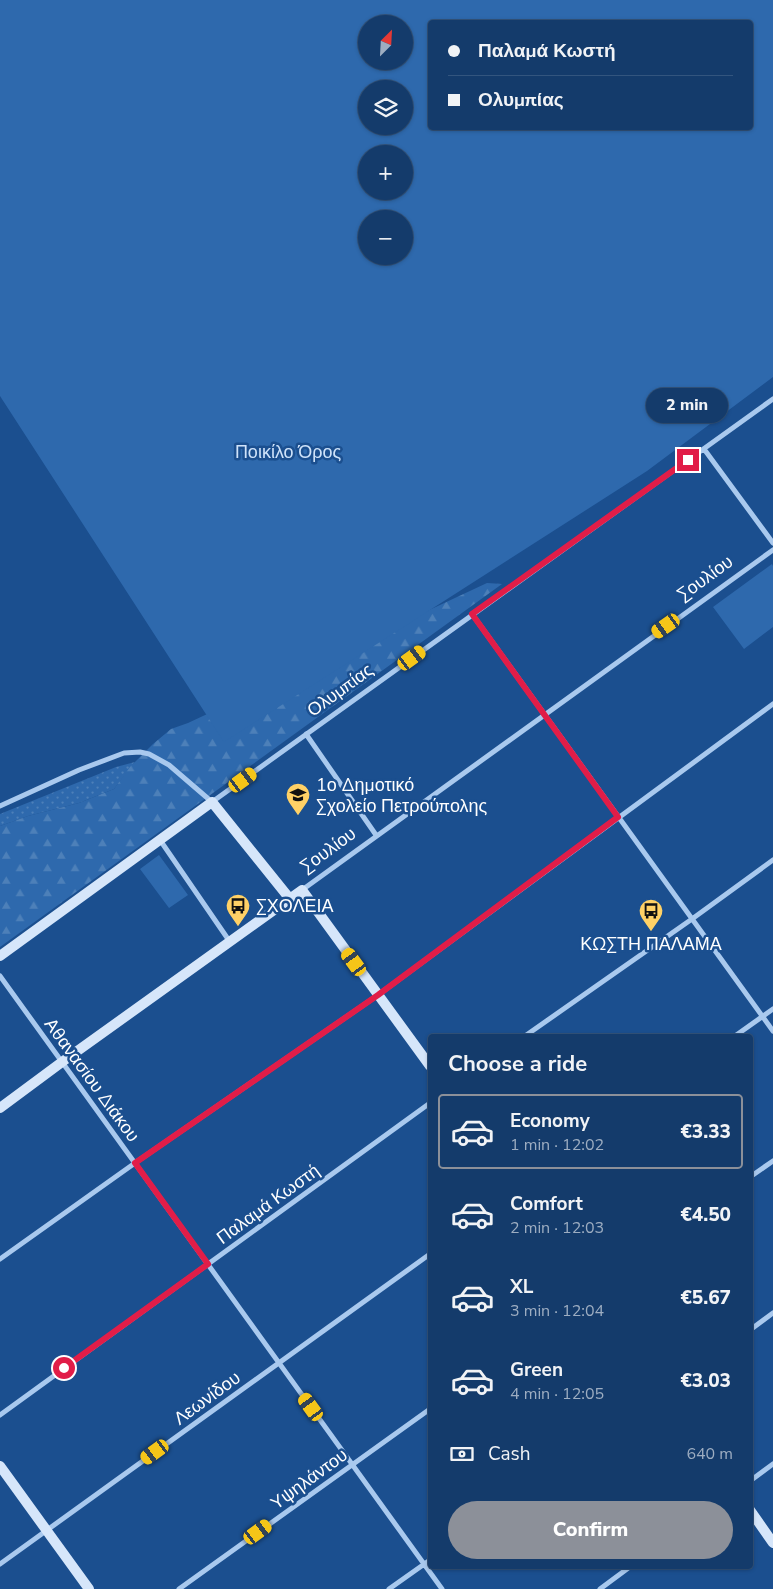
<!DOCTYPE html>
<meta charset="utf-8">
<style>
:root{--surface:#143b6b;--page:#214673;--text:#f1f3f6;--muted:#9dadc1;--line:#33557e;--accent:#8c9099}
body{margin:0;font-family:"Nunito Sans",sans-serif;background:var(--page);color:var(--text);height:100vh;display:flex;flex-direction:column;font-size:19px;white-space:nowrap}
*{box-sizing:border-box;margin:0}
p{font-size:16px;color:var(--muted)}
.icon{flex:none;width:28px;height:28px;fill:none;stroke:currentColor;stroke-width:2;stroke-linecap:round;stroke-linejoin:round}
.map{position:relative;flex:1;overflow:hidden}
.panel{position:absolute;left:428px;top:1034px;width:325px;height:535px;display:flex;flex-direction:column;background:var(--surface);border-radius:5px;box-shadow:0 1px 4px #0004,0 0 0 1px var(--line)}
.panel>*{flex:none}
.banner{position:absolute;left:428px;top:20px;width:325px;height:110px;border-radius:5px;box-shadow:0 1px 4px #0004,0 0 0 1px var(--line);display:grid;align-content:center;height:110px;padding:0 20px;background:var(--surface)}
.needle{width:32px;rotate:24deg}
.controls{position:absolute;left:358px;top:15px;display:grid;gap:10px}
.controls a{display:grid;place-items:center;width:55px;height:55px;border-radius:50%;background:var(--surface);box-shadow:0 1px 4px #0004,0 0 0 1px var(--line);font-size:25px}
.end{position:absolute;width:22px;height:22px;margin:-11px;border:6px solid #e11d48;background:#fff;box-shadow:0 0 0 2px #fff}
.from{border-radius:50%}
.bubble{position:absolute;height:35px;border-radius:18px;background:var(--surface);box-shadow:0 1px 4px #0004,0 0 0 1px var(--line);font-size:16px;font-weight:800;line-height:35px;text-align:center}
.car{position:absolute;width:15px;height:30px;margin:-15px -8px;border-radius:6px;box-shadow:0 0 4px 1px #0007;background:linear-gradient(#f5c518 24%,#345 0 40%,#f5c518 0 76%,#345 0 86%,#f5c518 0)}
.banner b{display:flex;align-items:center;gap:18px;height:48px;font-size:19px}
.banner b+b{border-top:1px solid var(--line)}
.banner i{width:12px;height:12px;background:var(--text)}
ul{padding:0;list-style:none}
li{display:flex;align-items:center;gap:15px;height:75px;margin:0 10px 8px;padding:0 10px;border:2px solid transparent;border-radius:5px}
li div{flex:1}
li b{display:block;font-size:19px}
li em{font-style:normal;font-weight:800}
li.selected{border-color:var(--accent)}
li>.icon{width:45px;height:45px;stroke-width:1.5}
h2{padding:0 20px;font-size:22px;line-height:60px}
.pay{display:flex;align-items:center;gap:12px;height:55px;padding:0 20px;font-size:19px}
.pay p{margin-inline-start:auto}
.primary-button{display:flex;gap:10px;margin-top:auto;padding:10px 20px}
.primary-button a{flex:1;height:58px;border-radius:30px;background:var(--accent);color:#fff;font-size:20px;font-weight:800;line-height:58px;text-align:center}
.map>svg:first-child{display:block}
.grass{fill:url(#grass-dots)}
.forest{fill:url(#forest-firs)}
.park{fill:#2e69ad;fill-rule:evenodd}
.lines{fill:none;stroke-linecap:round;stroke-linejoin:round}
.street{stroke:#a9c9ee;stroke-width:5}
.secondary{stroke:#d6e6fa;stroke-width:10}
.route{stroke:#e11d48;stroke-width:6}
.labels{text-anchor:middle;stroke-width:5;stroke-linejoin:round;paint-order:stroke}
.park-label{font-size:18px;fill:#cfe3fa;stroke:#1b4f8f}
.street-label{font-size:18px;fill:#fff;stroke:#1b4f8f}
.poi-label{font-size:18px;fill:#fff;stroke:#1b4f8f;text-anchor:start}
</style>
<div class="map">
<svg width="773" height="1589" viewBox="0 0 773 1589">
<defs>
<pattern id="grass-dots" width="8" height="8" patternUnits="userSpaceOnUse" patternTransform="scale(1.25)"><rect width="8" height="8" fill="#2e69ad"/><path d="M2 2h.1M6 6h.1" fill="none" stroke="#4d80b9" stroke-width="1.8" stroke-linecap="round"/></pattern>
<pattern id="forest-firs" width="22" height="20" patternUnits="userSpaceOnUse" patternTransform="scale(1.25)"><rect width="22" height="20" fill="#2e69ad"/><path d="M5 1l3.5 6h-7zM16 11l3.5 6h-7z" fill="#4d80b9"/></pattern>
</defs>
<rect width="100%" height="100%" fill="#1b4f8f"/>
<path class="grass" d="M135 762 114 789 79 803 28 816 0 826V814L116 767Z"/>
<path class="forest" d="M487 583 502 584 0 947V826L28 816 79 803 114 789 130 767 153 744 171 729 188 723Z"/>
<path class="park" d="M0 0H773V377L647 471 224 742 0 396ZM430 22H750V128H430ZM366 24H404V61H366ZM366 89H404V126H366ZM366 154H404V191H366ZM366 219H404V256H366Z
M772 564 773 566V627L744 649 713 607Z
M159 855 188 895 169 908 140 869Z"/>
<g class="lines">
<path class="street" d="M704 449 773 543
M472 614 773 1031
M306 734 376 835
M0 806 79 770 124 753 140 752 149 754 169 765 212 802 773 399
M160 840 230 942
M302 890 773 550
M0 976 442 1589
M525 1036 692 919 773 860
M735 1036 773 1009
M750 1177 773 1161
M0 1259 135 1163 378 995 773 704
M750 1330 773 1313
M0 1415 430 1103
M750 1481 773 1464
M0 1564 430 1254
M179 1589 430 1409
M389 1589 430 1560
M600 1589 631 1566"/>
<path class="secondary" d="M0 956 212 802 290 899
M0 1108 62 1062 302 890 430 1066
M0 1466 89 1589
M750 1510 773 1543"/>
</g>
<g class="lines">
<path class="route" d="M64 1368 208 1264 135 1163 378 995 618 817 472 614 688 460"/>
</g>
<defs>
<symbol id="school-pin" viewBox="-11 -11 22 30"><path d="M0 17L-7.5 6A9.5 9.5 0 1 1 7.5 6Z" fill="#ffd166" stroke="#1b4f8f"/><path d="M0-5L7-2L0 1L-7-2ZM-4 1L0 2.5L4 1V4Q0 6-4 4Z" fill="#111"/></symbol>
<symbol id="bus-pin" viewBox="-11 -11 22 30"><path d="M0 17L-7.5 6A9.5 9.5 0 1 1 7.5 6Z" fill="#ffd166" stroke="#1b4f8f"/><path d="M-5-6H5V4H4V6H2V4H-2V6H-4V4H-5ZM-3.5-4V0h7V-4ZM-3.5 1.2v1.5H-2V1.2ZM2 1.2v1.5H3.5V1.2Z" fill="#111"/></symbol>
</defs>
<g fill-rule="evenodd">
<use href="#school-pin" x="284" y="781" width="28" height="38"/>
<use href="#bus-pin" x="224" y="892" width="28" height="38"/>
<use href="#bus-pin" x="637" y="897" width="28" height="38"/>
</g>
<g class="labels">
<g class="park-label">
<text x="288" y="458">Ποικίλο Όρος</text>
</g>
<g class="street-label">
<text transform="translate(705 578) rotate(-36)" y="6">Σουλίου</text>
<text transform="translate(340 690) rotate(-36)" y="6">Ολυμπίας</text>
<text transform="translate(328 850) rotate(-36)" y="6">Σουλίου</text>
<text transform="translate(92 1080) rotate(54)" y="6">Αθανασίου Διάκου</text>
<text transform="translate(268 1204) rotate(-36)" y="6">Παλαμά Κωστή</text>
<text transform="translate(207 1398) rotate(-36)" y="6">Λεωνίδου</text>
<text transform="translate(309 1479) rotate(-36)" y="6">Υψηλάντου</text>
</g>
<g class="poi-label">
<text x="316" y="791">1ο Δημοτικό<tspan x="316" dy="21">Σχολείο Πετρούπολης</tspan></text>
<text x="256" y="912">ΣΧΟΛΕΙΑ</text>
<text x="651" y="950" text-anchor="middle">ΚΩΣΤΗ ΠΑΛΑΜΑ</text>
</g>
</g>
</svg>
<div class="controls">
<a><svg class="needle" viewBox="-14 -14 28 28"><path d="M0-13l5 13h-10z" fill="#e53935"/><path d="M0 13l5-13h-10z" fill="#9dadc1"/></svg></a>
<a><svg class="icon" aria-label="layers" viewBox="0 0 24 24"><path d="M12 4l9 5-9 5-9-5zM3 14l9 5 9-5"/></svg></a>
<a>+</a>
<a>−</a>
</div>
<i class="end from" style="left:64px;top:1368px"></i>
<i class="end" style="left:688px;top:460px"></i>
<div class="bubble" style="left:646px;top:388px;width:82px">2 min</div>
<i class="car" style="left:666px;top:626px;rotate:235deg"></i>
<i class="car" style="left:412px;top:658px;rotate:54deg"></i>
<i class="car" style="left:243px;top:780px;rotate:54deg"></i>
<i class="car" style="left:354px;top:962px;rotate:324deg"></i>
<i class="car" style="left:311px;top:1407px;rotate:324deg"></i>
<i class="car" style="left:155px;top:1452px;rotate:234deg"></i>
<i class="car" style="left:258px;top:1532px;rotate:54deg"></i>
<div class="banner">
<b><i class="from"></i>Παλαμά Κωστή</b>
<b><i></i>Ολυμπίας</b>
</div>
<section class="panel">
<h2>Choose a ride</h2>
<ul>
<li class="selected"><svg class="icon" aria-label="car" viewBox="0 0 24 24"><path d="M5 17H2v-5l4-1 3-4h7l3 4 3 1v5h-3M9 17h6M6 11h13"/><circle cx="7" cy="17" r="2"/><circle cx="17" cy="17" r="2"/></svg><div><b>Economy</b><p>1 min · 12:02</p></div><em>€3.33</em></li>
<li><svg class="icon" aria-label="car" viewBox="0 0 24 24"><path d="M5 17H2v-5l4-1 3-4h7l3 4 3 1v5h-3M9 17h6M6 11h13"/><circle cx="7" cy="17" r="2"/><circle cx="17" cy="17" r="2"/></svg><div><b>Comfort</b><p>2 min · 12:03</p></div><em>€4.50</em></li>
<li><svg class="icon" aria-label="car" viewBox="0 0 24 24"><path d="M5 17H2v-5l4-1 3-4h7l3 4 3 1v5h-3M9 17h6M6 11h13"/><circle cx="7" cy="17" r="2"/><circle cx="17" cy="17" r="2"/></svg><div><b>XL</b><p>3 min · 12:04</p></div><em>€5.67</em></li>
<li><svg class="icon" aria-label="car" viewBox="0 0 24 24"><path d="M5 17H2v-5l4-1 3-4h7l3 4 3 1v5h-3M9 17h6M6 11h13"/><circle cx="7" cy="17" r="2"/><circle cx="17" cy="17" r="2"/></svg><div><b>Green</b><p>4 min · 12:05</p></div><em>€3.03</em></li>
</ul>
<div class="pay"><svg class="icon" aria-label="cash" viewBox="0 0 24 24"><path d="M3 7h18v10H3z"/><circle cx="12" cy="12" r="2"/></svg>Cash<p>640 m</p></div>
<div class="primary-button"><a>Confirm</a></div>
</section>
</div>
